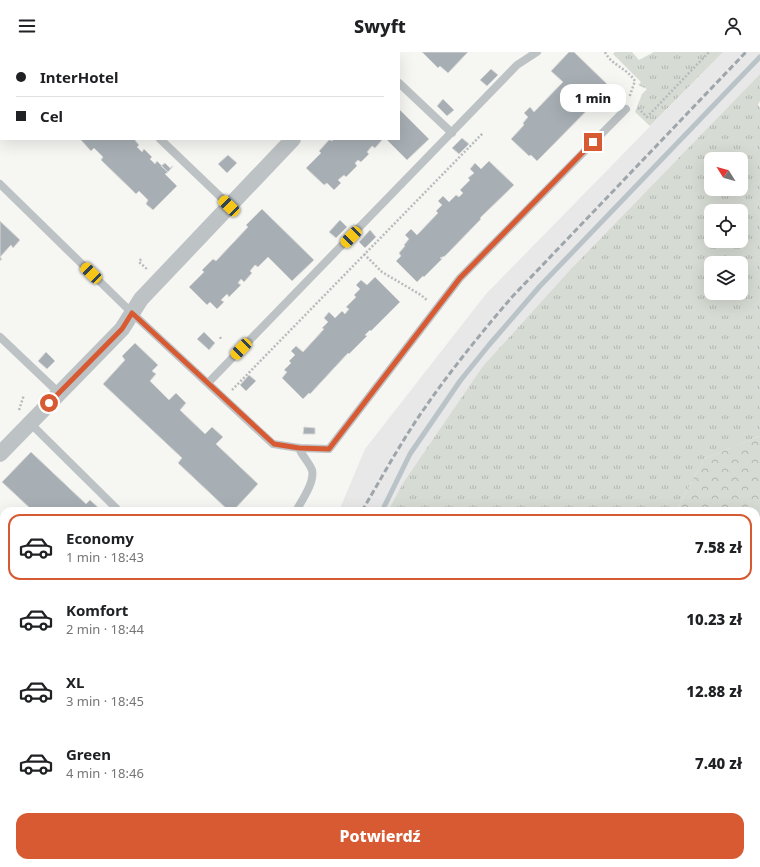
<!DOCTYPE html>
<html lang="pl">
<meta charset="utf-8">
<style>
:root{--surface:#fff;--page:#f2f2f2;--text:#202124;--muted:#757577;--line:#e0e0e0;--accent:#d75a32}
body{margin:0;font-family:"Noto Sans",sans-serif;background:var(--page);color:var(--text);height:100vh;display:flex;flex-direction:column;font-size:15px;white-space:nowrap}
*{box-sizing:border-box;margin:0}
p{font-size:13px;color:var(--muted)}
.icon{flex:none;width:22px;height:22px;fill:none;stroke:currentColor;stroke-width:2;stroke-linecap:round;stroke-linejoin:round}
.map{position:relative;flex:1;overflow:hidden}
.side{position:absolute;left:0px;top:455px;width:760px;height:360px;display:flex;flex-direction:column;background:var(--surface);border-radius:12px 12px 0 0;box-shadow:0 4px 16px #0002}
.side>*{flex:none}
.guide{position:absolute;left:0px;top:0px;width:400px;height:88px;box-shadow:0 4px 16px #0002;display:grid;align-content:center;height:88px;padding:0 16px;background:var(--surface)}
.needle{width:26px;rotate:307deg}
.fabs{position:absolute;left:704px;top:100px;display:grid;gap:8px}
.fabs a{display:grid;place-items:center;width:44px;height:44px;border-radius:8px;background:var(--surface);box-shadow:0 4px 16px #0002;font-size:20px}
.end{position:absolute;width:18px;height:18px;margin:-9px;border:5px solid #d75a32;background:#fff;box-shadow:0 0 0 2px #fff}
.from{border-radius:50%}
.bubble{position:absolute;height:28px;border-radius:12px;background:var(--surface);box-shadow:0 4px 16px #0002;font-size:13px;font-weight:800;line-height:28px;text-align:center}
.car{position:absolute;width:12px;height:24px;margin:-12px -6px;border-radius:5px;box-shadow:0 0 3px 1px #0007;background:linear-gradient(#f5c518 24%,#345 0 40%,#f5c518 0 76%,#345 0 86%,#f5c518 0)}
.guide b{display:flex;align-items:center;gap:14px;height:38px;font-size:15px}
.guide b+b{border-top:1px solid var(--line)}
.guide i{width:10px;height:10px;background:var(--text)}
ul{padding:7px 0 0;list-style:none}
li{display:flex;align-items:center;gap:12px;height:66px;margin:0 8px 6px;padding:0 8px;border:2px solid transparent;border-radius:12px}
li div{flex:1}
li b{display:block;font-size:15px}
li em{font-style:normal;font-weight:800}
li.selected{border-color:var(--accent)}
li>.icon{width:36px;height:36px;stroke-width:1.5}
.cta{display:flex;gap:8px;margin-top:auto;padding:8px 16px}
.cta a{flex:1;height:46px;border-radius:12px;background:var(--accent);color:#fff;font-size:16px;font-weight:800;line-height:46px;text-align:center}
header{display:flex;justify-content:space-between;align-items:center;height:52px;padding:0 16px;background:var(--surface);font-size:18px;font-weight:800}
.map>svg:first-child{display:block}
.built{fill:#e7e8e7}
.grass{fill:url(#grass-tufts);fill-rule:evenodd}
.forest{fill:url(#forest-crowns)}
.lines{fill:none;stroke-linecap:round;stroke-linejoin:round}
.stream{stroke:#b9c3c8;stroke-width:5}
.building{fill:#a7afb4;stroke:#d8d8d6}
.path{stroke:#b8bbbd;stroke-width:2.5;stroke-dasharray:2 2;stroke-linecap:butt}
.service{stroke:#bdc2c5;stroke-width:8}
.minor{stroke:#bdc2c5;stroke-width:16}
.tertiary{stroke:#bdc2c5;stroke-width:20}
.rail{stroke:#9fa6ab;stroke-width:3;stroke-dasharray:6 3;stroke-linecap:butt}
.route{stroke:#d75a32;stroke-width:5}
</style>
<header><svg class="icon" aria-label="menu" viewBox="0 0 24 24"><path d="M4 6h16M4 12h16M4 18h16"/></svg>Swyft<svg class="icon" aria-label="person" viewBox="0 0 24 24"><circle cx="12" cy="8" r="4"/><path d="M4 21q1-7 8-7t8 7"/></svg></header>
<div class="map">
<svg width="760" height="815" viewBox="0 0 760 815">
<defs>
<pattern id="grass-tufts" width="24" height="20" patternUnits="userSpaceOnUse"><rect width="24" height="20" fill="#d6dbd3"/><path d="M3 7l-1-3M5 7V3M7 7l1-3M15 17l-1-3M17 17v-4M19 17l1-3" fill="none" stroke="#b1b6b1"/></pattern>
<pattern id="forest-crowns" width="20" height="18" patternUnits="userSpaceOnUse"><rect width="20" height="18" fill="#d6dbd3"/><path d="M2 6a3 3 0 1 1 6 0M12 15a3 3 0 1 1 6 0" fill="none" stroke="#b1b6b1"/></pattern>
</defs>
<rect width="100%" height="100%" fill="#f6f6f3"/>
<path class="built" d="M723 0H760V22L569 219 483 314 403 431 388 459H339L365 397 486 242Z
M760 564V815H531L528 811H756V566Z
M0 580 4 581V665L0 663Z
M245 811H282L281 815H244Z"/>
<path class="grass" d="M615 0H632L639 8 654 0H723L650 74 635 60 642 42 647 37 638 33 641 30 613 2Z
M760 22V49L758 53 760 56V384L704 407 676 459H388L403 431 483 314 569 219ZM711 107H741V137H711ZM711 159H741V189H711ZM711 211H741V241H711Z
M282 811H396L392 815H281Z"/>
<path class="forest" d="M760 384V564L756 566V459H676L704 407Z"/>
<g class="lines">
<path class="stream" d="M382 459 410 402 460 329 489 293 540 234 760 5
M0 571 4 572"/>
</g>
<path class="building" d="M0 0H40V1H1V11Z
M103 0H163L164 1H104Z
M422 0H468L448 21 440 14 438 16Z
M569 0H574L610 35 537 109 531 103 529 104 511 87 524 73 523 71 528 65 524 61 530 55 534 60 563 30 551 19Z
M491 17 498 23 487 34 480 28Z
M443 47 454 58 447 64 437 54Z
M399 57 429 87 407 108 386 87H399Z
M462 86 469 92 459 102 452 96Z
M80 87H134L139 93 137 95 142 100 144 97 152 105 150 107 155 112 157 109 168 120 165 122 177 134 153 158 146 152 148 148 139 139 136 142 135 141 101 108 103 105 94 96 91 99Z
M328 87 332 89 334 87H383L375 96 372 94 367 100 369 102 361 110 358 108 355 111 357 114 346 125 344 123 338 128 341 131 334 138 327 131 324 133 306 116 321 101 319 99 329 88Z
M228 103 237 111 227 121 218 112Z
M489 109 514 133 480 166 481 167 445 204 440 206 442 207 424 225 423 224 417 230 396 209 401 204 399 201 405 194 404 193 409 187 405 183 411 177 417 183 438 161 436 159 442 153 438 149 443 144 449 150 456 143 459 145 463 141 460 138 470 128 468 126 474 121 470 117 475 111 481 117Z
M165 111 170 116 173 114 168 120 161 114Z
M262 157 314 208 292 229 268 205 258 215 255 213 250 219 252 221 244 230 241 227 238 231 241 233 229 245 227 242 221 248 224 250 217 257 210 250 207 253 189 235 204 220 202 218 213 207 216 209 248 175 246 173Z
M340 168 347 175 336 186 329 180Z
M0 169 20 188 13 196 11 193 0 205 2 207 0 209Z
M370 178 376 185 365 196 359 190Z
M375 225 400 250 371 279 370 278 365 283 367 284 349 302 348 301 310 342 309 341 303 347 282 326 287 320 284 318 291 311 289 309 295 303 291 299 296 294 303 300 324 277 322 276 328 270 324 266 329 260 335 266 342 259 345 262 349 257 346 255 356 245 354 243 360 237 356 233 361 228 367 233Z
M204 280 215 291 209 298 197 287Z
M135 291 158 313 152 319 156 322 150 329 169 348 176 341 186 351 180 358 205 382 212 375 223 385 216 392 258 432 233 459H229L178 411 182 406 103 332 125 308 122 304Z
M46 300 55 309 47 317 38 309Z
M249 323 256 329 246 339 240 333Z
M304 375 315 376V382H303Z
M31 400 86 452 90 448 102 459H33L2 430Z
M0 627 4 630V649L0 646Z
M0 784 4 786V807L0 806Z
M64 811H76L73 815Z
M134 811H154L152 815H136L133 813Z
M606 811H630L632 813 630 815H609Z
M630 811H683L686 815H633Z"/>
<g class="lines">
<path class="path" d="M605 0C612 14 626 15 635 29L629 46
M638 56 647 65 709 0
M364 202 382 220 421 243 428 249
M141 207 139 210 148 218
M220 285 221 287
M232 338 483 81
M19 358 24 343
M0 531 4 535
M503 811 508 815"/>
<path class="service" d="M69 0 71 1
M214 0 215 1
M399 31 452 81
M160 87 229 153
M0 132 132 261 273 392 299 396 329 397 460 226 626 57
M0 285 59 341
M208 331 517 13 537 0
M30 371 119 459
M296 459C302 448 315 430 312 418 309 410 302 404 299 396
M756 572 760 571
M412 815 415 811"/>
<path class="minor" d="M281 0 282 1
M375 1 376 0
M0 402 122 277 141 247 293 87
M0 727 4 720
M104 815 106 811"/>
<path class="tertiary" d="M0 488 4 492
M471 811 475 815"/>
<path class="rail" d="M362 459C382 425 401 390 424 357 451 318 481 281 512 245L746 0
M253 815V811"/>
</g>
<g class="lines">
<path class="route" d="M49 351 122 277 132 261 274 392 299 396 329 397 460 226 593 90"/>
</g>
</svg>
<div class="fabs">
<a><svg class="needle" viewBox="-14 -14 28 28"><path d="M0-13l5 13h-10z" fill="#e53935"/><path d="M0 13l5-13h-10z" fill="#757577"/></svg></a>
<a><svg class="icon" aria-label="locate" viewBox="0 0 24 24"><circle cx="12" cy="12" r="6"/><path d="M12 2v4M12 18v4M2 12h4M18 12h4"/></svg></a>
<a><svg class="icon" aria-label="layers" viewBox="0 0 24 24"><path d="M12 4l9 5-9 5-9-5zM3 14l9 5 9-5"/></svg></a>
</div>
<i class="end from" style="left:49px;top:351px"></i>
<i class="end" style="left:593px;top:90px"></i>
<div class="bubble" style="left:560px;top:32px;width:66px">1 min</div>
<i class="car" style="left:229px;top:154px;rotate:314deg"></i>
<i class="car" style="left:351px;top:185px;rotate:224deg"></i>
<i class="car" style="left:91px;top:221px;rotate:314deg"></i>
<i class="car" style="left:241px;top:297px;rotate:224deg"></i>
<div class="guide">
<b><i class="from"></i>InterHotel</b>
<b><i></i>Cel</b>
</div>
<section class="side">
<ul>
<li class="selected"><svg class="icon" aria-label="car" viewBox="0 0 24 24"><path d="M5 17H2v-5l4-1 3-4h7l3 4 3 1v5h-3M9 17h6M6 11h13"/><circle cx="7" cy="17" r="2"/><circle cx="17" cy="17" r="2"/></svg><div><b>Economy</b><p>1 min · 18:43</p></div><em>7.58 zł</em></li>
<li><svg class="icon" aria-label="car" viewBox="0 0 24 24"><path d="M5 17H2v-5l4-1 3-4h7l3 4 3 1v5h-3M9 17h6M6 11h13"/><circle cx="7" cy="17" r="2"/><circle cx="17" cy="17" r="2"/></svg><div><b>Komfort</b><p>2 min · 18:44</p></div><em>10.23 zł</em></li>
<li><svg class="icon" aria-label="car" viewBox="0 0 24 24"><path d="M5 17H2v-5l4-1 3-4h7l3 4 3 1v5h-3M9 17h6M6 11h13"/><circle cx="7" cy="17" r="2"/><circle cx="17" cy="17" r="2"/></svg><div><b>XL</b><p>3 min · 18:45</p></div><em>12.88 zł</em></li>
<li><svg class="icon" aria-label="car" viewBox="0 0 24 24"><path d="M5 17H2v-5l4-1 3-4h7l3 4 3 1v5h-3M9 17h6M6 11h13"/><circle cx="7" cy="17" r="2"/><circle cx="17" cy="17" r="2"/></svg><div><b>Green</b><p>4 min · 18:46</p></div><em>7.40 zł</em></li>
</ul>
<div class="cta"><a>Potwierdź</a></div>
</section>
</div>
